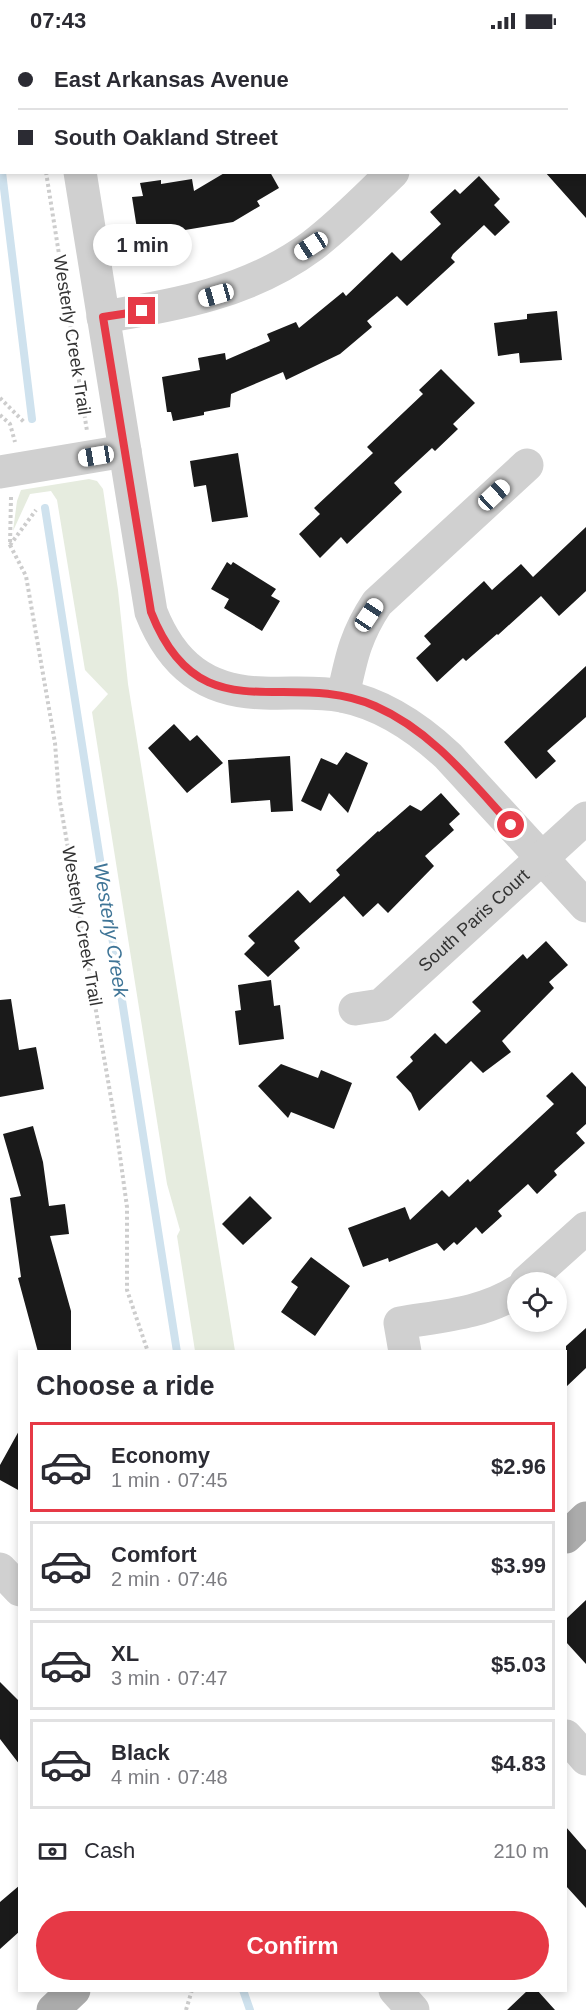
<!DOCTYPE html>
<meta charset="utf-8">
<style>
:root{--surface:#fff;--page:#f7f7f7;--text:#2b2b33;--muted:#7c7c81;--line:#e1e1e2;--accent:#e63946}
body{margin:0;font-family:Helvetica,sans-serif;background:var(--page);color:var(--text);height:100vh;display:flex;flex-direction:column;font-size:22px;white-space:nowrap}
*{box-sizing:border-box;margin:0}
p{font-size:20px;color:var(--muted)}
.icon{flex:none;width:33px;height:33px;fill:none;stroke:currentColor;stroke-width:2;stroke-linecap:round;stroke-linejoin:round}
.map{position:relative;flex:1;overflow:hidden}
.details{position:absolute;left:18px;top:1308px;width:549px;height:642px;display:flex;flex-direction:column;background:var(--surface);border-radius:0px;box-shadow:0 3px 9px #0003}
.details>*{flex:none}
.top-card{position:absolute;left:0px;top:0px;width:586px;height:132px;box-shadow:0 3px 9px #0003;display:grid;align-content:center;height:132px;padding:0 18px;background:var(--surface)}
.controls{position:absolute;left:507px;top:1230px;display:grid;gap:12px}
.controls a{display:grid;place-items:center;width:60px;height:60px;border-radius:50%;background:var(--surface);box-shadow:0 3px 9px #0003;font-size:30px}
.end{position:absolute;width:27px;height:27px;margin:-14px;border:8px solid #e63946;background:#fff;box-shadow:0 0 0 3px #fff}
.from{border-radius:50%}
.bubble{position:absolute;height:42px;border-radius:21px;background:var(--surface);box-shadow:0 3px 9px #0003;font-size:20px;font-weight:700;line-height:42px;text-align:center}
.car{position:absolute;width:18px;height:36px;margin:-18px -9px;border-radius:8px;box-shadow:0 0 4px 2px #0007;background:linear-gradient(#fff 24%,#345 0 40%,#fff 0 76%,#345 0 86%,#fff 0)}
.top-card b{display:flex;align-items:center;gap:21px;height:57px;font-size:22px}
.top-card b+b{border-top:2px solid var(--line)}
.top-card i{width:15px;height:15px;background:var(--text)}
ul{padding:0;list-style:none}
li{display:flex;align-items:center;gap:18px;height:90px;margin:0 12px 9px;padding:0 6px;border:3px solid var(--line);border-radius:0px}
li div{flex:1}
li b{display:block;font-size:22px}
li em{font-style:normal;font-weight:700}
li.on{border-color:var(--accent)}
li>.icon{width:54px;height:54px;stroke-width:1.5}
h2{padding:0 18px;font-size:27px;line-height:72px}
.pay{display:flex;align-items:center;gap:15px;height:66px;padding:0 18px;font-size:22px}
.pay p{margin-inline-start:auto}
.button{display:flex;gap:12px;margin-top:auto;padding:12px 18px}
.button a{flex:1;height:69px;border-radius:36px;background:var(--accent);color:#fff;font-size:24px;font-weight:700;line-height:69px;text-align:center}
.status{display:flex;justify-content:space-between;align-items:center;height:42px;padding:0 30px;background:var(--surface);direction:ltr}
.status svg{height:16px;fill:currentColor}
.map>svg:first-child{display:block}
.green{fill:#e6ecdf}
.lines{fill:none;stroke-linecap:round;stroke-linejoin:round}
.stream{stroke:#cfe2ee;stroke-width:8}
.building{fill:#1a1a1a}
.path{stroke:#cdcdcd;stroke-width:4;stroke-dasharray:3 3;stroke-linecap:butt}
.minor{stroke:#d0d0d0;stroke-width:33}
.major{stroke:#ababab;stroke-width:33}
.route{stroke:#e63946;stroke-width:8}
.labels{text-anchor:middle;stroke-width:6;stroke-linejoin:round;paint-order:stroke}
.street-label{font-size:18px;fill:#333;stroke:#fff}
.water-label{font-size:20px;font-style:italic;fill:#3f7597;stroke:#fff}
</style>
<div class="status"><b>07:43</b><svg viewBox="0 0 49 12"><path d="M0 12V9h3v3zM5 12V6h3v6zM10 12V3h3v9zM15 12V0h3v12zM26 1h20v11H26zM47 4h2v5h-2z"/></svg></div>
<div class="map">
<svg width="586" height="1968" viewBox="0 0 586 1968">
<rect width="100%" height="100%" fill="#fff"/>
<path class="green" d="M89 437 97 439 103 447 118 548 128 642 235 1309H195L177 1194 180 1188 167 1142 92 670 108 652 85 628 57 458 51 449 30 452 13 489 17 459 21 448Z"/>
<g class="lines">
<path class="stream" d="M0 114 2 126
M2 130 32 377
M45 466 177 1310
M243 1948 250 1968"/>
</g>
<path class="building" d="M226 130H270L279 146 257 159 260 164 233 180 167 191 166 182 137 187 132 155 143 154 140 141 161 138V142L192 137 194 149Z
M545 130H586V176Z
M479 134 500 157 494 163 510 180 495 194 484 183 453 212 451 216 455 220 407 264 397 254 367 279 372 285 340 312 286 338 283 330 231 352 230 365 204 370V373L173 379 171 370H167L162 335 200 328 198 316 225 311 226 318 270 299 267 292 296 280 299 286 343 250 346 254 392 210 401 219 441 182 430 170 455 147 460 152Z
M557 269 562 318 520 321 519 311 498 314 494 281 527 277V272Z
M441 327 475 361 453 382 458 387 435 409 432 406 394 441 402 450 347 502 341 495 320 516 299 492 320 472 314 466 373 411 367 405 423 352 419 348Z
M238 411 248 475 212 480 206 443 194 445 190 419Z
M586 485V549L559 574 541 554 498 593 497 592 466 619 463 616 437 640 416 616 431 602 424 594 484 539 492 548 521 522 533 535Z
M227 520 231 523 233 520 276 547 271 554 280 559 262 589 224 566 229 557 211 547Z
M586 624V675L547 709 556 719 536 737 504 700Z
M174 682 190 699 197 693 223 721 187 751 148 706Z
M346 710 368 721 348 771 329 751 321 769 301 759 321 716 337 723Z
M290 714 293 769 271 770 270 758 231 761 228 718Z
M441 751 460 772 449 782 454 788 425 814 434 824 388 871 378 861 363 875 344 854 294 899 300 906 268 935 244 912 255 901 248 894 298 848 310 861 340 833 336 828 378 789 379 790 410 763 421 769Z
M546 899 568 923 549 940 554 946 502 999 511 1010 483 1031 471 1019 419 1069 411 1051 396 1035 413 1019 410 1015 435 991 446 1002 481 969 472 960 523 912 527 917Z
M271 938 274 964 280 963 284 997 239 1003 235 969 241 968 238 943Z
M11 957 19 1008 36 1005 44 1047 0 1055V958Z
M281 1022 318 1036 321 1028 352 1041 334 1087 291 1070 288 1076 258 1044Z
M572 1030 586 1045V1082L576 1091 585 1101 554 1129 557 1133 537 1152 528 1142 498 1169 502 1174 482 1192 476 1185 457 1203 454 1200 444 1209 437 1201 389 1220 388 1216 363 1225 348 1186 405 1165 410 1178 442 1148 449 1155 468 1137 470 1140 554 1062 546 1054Z
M33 1084 43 1120 49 1164 65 1162 69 1192 50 1194 71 1269V1310H38L18 1236 21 1235 10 1156 21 1154 3 1092Z
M250 1154 272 1176 243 1203 222 1182Z
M311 1215 350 1244 315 1294 281 1270 298 1245 291 1240Z
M586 1286V1326L566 1345V1304Z
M20 1387V1449L0 1438V1423Z
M586 1558V1622L566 1600V1577Z
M0 1640 20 1660V1723L0 1697Z
M566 1785 586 1808V1866L566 1844Z
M20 1843V1889L0 1907V1860Z
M528 1948H537L555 1968H507Z"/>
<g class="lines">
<path class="path" d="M26 0V2
M46 130 87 389
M0 356 24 380
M0 373 10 382 15 400
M11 455 10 503 26 534 55 701 59 754 116 1085 127 1165V1248L148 1310
M10 503 36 468
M186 1968 192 1948"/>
<g class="minor">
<path d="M59 0V2"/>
<path d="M568 0 569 2"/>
<path d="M531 2 533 0"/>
<path d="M585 19 586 20"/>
<path d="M80 130 151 570C172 623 206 650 264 651 291 652 316 649 342 654 383 662 418 686 448 714L586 864"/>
<path d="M103 275C177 263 250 250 312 204 341 182 367 155 393 130"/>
<path d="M0 430 125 409"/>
<path d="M343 654C351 617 355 594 377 561L527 423"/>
<path id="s1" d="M355 967 381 963 586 776"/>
<path d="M526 1240 586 1186"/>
<path d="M405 1310 400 1281C441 1274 482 1272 518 1249"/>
<path d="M0 1527 20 1548"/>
<path d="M566 1694 586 1717"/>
<path d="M395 1948 413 1968"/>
</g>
<path class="major" d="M566 1495 586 1476
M53 1968 74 1948"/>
</g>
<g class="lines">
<path class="route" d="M142 269 103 275 151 570C200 695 286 625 375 664 432 689 470 738 511 783"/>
</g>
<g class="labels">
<g class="street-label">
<text transform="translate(72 293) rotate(81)" y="6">Westerly Creek Trail</text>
<text dy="6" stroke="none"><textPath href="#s1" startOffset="152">South Paris Court</textPath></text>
<text transform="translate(82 884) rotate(80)" y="6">Westerly Creek Trail</text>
</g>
<g class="water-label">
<text transform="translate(111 888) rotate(81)" y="7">Westerly Creek</text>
</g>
</g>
</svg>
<div class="controls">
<a><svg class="icon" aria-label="locate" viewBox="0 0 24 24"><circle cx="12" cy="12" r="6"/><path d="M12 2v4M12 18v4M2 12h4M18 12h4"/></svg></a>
</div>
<i class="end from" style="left:511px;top:783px"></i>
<i class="end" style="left:142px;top:269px"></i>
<div class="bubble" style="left:93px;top:182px;width:99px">1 min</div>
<i class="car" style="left:311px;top:204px;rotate:237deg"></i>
<i class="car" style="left:216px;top:253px;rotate:254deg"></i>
<i class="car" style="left:96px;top:414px;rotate:261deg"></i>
<i class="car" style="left:494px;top:453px;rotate:47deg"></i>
<i class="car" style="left:369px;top:573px;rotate:34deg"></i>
<div class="top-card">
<b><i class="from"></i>East Arkansas Avenue</b>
<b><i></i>South Oakland Street</b>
</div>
<section class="details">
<h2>Choose a ride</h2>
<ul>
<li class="on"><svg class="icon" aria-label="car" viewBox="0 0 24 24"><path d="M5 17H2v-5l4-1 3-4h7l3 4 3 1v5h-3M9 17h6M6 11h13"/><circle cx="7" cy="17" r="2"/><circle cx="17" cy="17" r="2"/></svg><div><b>Economy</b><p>1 min · 07:45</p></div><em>$2.96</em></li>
<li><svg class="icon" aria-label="car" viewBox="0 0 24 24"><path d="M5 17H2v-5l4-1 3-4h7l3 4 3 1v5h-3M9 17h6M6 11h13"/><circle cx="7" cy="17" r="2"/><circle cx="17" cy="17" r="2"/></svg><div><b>Comfort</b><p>2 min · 07:46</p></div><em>$3.99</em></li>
<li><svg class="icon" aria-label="car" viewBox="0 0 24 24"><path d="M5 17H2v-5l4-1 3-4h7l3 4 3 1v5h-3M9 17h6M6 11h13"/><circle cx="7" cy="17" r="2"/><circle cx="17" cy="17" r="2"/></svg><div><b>XL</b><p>3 min · 07:47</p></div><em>$5.03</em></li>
<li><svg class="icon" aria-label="car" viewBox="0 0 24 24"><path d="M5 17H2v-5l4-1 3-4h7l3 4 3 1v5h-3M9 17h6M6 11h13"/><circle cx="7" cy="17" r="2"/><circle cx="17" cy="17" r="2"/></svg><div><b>Black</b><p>4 min · 07:48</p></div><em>$4.83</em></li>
</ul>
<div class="pay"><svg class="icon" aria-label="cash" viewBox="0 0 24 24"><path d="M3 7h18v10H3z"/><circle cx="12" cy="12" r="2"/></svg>Cash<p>210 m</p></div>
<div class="button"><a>Confirm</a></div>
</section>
</div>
